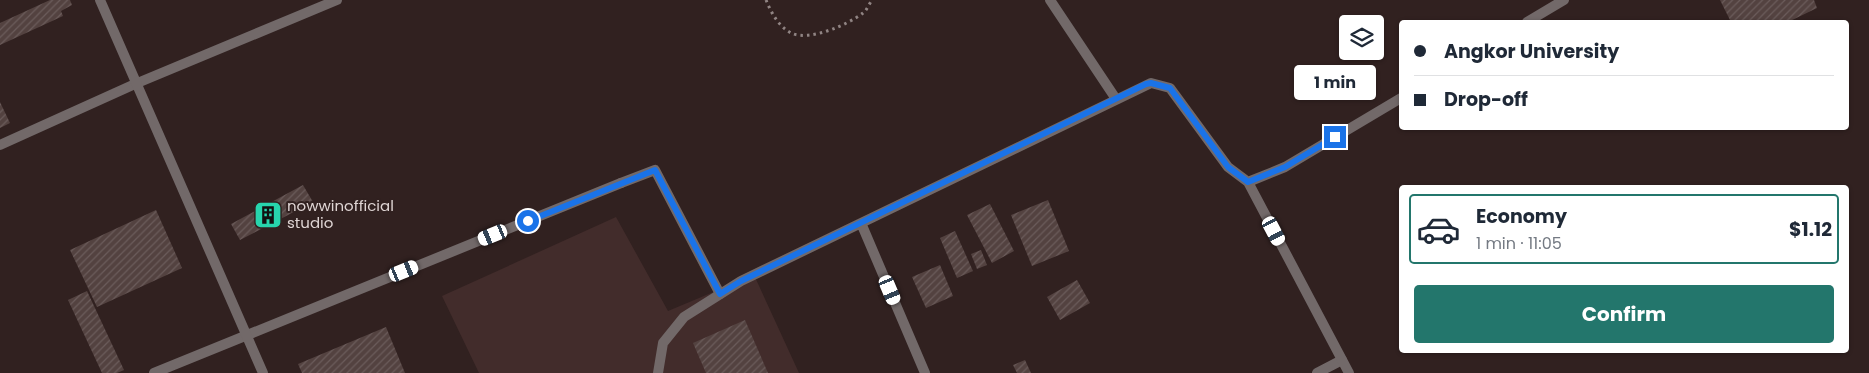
<!DOCTYPE html>
<meta charset="utf-8">
<style>
:root{--surface:#fff;--page:#f2f2f3;--text:#1f2937;--muted:#747a83;--line:#e0e1e3;--accent:#23766c}
body{margin:0;font-family:Poppins,sans-serif;background:var(--page);color:var(--text);height:100vh;display:flex;flex-direction:column;font-size:19px;white-space:nowrap}
*{box-sizing:border-box;margin:0}
p{font-size:16px;color:var(--muted)}
.icon{flex:none;width:28px;height:28px;fill:none;stroke:currentColor;stroke-width:2;stroke-linecap:round;stroke-linejoin:round}
.map{position:relative;flex:1;overflow:hidden}
.sheet{position:absolute;left:1399px;top:185px;width:450px;height:168px;display:flex;flex-direction:column;background:var(--surface);border-radius:5px;box-shadow:0 1px 4px #0004}
.sheet>*{flex:none}
.top-card{position:absolute;left:1399px;top:20px;width:450px;height:110px;border-radius:5px;box-shadow:0 1px 4px #0004;display:grid;align-content:center;height:110px;padding:0 15px;background:var(--surface)}
.controls{position:absolute;left:1339px;top:15px;display:grid;gap:10px}
.controls a{display:grid;place-items:center;width:45px;height:45px;border-radius:5px;background:var(--surface);box-shadow:0 1px 4px #0004;font-size:25px}
.end{position:absolute;width:22px;height:22px;margin:-11px;border:6px solid #1a73e8;background:#fff;box-shadow:0 0 0 2px #fff}
.from{border-radius:50%}
.bubble{position:absolute;height:35px;border-radius:5px;background:var(--surface);box-shadow:0 1px 4px #0004;font-size:16px;font-weight:700;line-height:35px;text-align:center}
.car{position:absolute;width:15px;height:30px;margin:-15px -8px;border-radius:6px;box-shadow:0 0 4px 1px #0007;background:linear-gradient(#fff 24%,#345 0 40%,#fff 0 76%,#345 0 86%,#fff 0)}
.top-card b{display:flex;align-items:center;gap:18px;height:48px;font-size:19px}
.top-card b+b{border-top:1px solid var(--line)}
.top-card i{width:12px;height:12px;background:var(--text)}
ul{padding:9px 0 0;list-style:none}
li{display:flex;align-items:center;gap:15px;height:70px;margin:0 10px 8px;padding:0 5px;border:2px solid transparent;border-radius:5px}
li div{flex:1}
li b{display:block;font-size:19px}
li em{font-style:normal;font-weight:700}
li.current{border-color:var(--accent)}
li>.icon{width:45px;height:45px;stroke-width:1.5}
.cta{display:flex;gap:10px;margin-top:auto;padding:10px 15px}
.cta a{flex:1;height:58px;border-radius:5px;background:var(--accent);color:#fff;font-size:20px;font-weight:700;line-height:58px;text-align:center}
.map>svg:first-child{display:block}
.built{fill:#422c2b}
.building{fill:url(#building-hatch)}
.lines{fill:none;stroke-linecap:round;stroke-linejoin:round}
.path{stroke:#908483;stroke-width:3;stroke-dasharray:2.5 4;stroke-linecap:butt}
.service{stroke:#726969;stroke-width:10}
.minor{stroke:#726969;stroke-width:10}
.tertiary{stroke:#726969;stroke-width:10}
.route{stroke:#1a73e8;stroke-width:6}
.labels{text-anchor:middle;stroke-width:4;stroke-linejoin:round;paint-order:stroke}
.poi-label{font-size:15px;fill:#dfd5d4;stroke:#312120;text-anchor:start}
</style>
<div class="map">
<svg width="1869" height="373" viewBox="0 0 1869 373">
<defs>
<pattern id="building-hatch" width="6" height="6" patternUnits="userSpaceOnUse" patternTransform="scale(1.25)"><rect width="6" height="6" fill="#534240"/><path d="M-1 1l2-2M0 6l6-6M5 7l2-2" fill="none" stroke="#6b5c5b"/></pattern>
</defs>
<rect width="100%" height="100%" fill="#312120"/>
<path class="built" d="M616 217 668 311 754 275 799 373H479L442 296Z"/>
<path class="building" d="M50 0H70L72 5 61 11 63 16 0 45V23Z
M1720 0H1814L1817 8 1788 22H1731Z
M0 102 10 123 0 128Z
M303 185 313 202 240 240 231 224Z
M1048 200 1069 251 1032 266 1011 215Z
M990 204 1014 251 992 263 967 215Z
M156 210 182 268 97 307 70 250Z
M955 231 973 271 957 278 940 238Z
M981 250 987 265 977 269 971 254Z
M940 265 953 296 926 308 912 277Z
M1077 280 1090 303 1060 320 1047 297Z
M87 291 124 370 117 373H102L68 300Z
M745 320 768 373H706L693 343Z
M386 327 405 373H302L298 364Z
M1025 360 1031 373H1017L1013 365Z"/>
<g class="lines">
<path class="path" d="M766 0C771 12 778 26 791 33 809 42 849 24 863 13 867 10 869 4 872 0"/>
<path class="service" d="M621 183 655 170 720 294
M1317 373 1342 360"/>
<path class="minor" d="M1050 0 1116 99
M1527 22 1564 0
M0 145 135 84 337 0
M1248 182 1285 167 1401 98
M861 223 925 373
M154 373 621 183
M658 373 663 343 684 317 741 281 1151 83 1170 88 1228 167 1248 182 1349 373"/>
<path class="tertiary" d="M100 0 263 373"/>
</g>
<g class="lines">
<path class="route" d="M528 221 655 170 720 294 741 281 1146 84 1151 83 1170 88 1228 167 1248 182 1285 167 1335 137"/>
</g>
<defs>
<symbol id="building-square" viewBox="-11 -11 22 22"><rect x="-9" y="-9" width="18" height="18" rx="4" fill="#27d5ad" stroke="#312120"/><path d="M-4-6H4V6H1V3H-1V6H-4ZM-2.5-4.3h1.7v1.8h-1.7ZM.8-4.3h1.7v1.8H.8ZM-2.5-1h1.7V.8h-1.7ZM.8-1h1.7V.8H.8Z" fill="#111"/></symbol>
</defs>
<g fill-rule="evenodd">
<use href="#building-square" x="252" y="199" width="32" height="32"/>
</g>
<g class="labels">
<g class="poi-label">
<text x="287" y="211">nowwinofficial<tspan x="287" dy="17">studio</tspan></text>
</g>
</g>
</svg>
<div class="controls">
<a><svg class="icon" aria-label="layers" viewBox="0 0 24 24"><path d="M12 4l9 5-9 5-9-5zM3 14l9 5 9-5"/></svg></a>
</div>
<i class="end from" style="left:528px;top:221px"></i>
<i class="end" style="left:1335px;top:137px"></i>
<div class="bubble" style="left:1294px;top:65px;width:82px">1 min</div>
<i class="car" style="left:1274px;top:231px;rotate:152deg"></i>
<i class="car" style="left:493px;top:235px;rotate:248deg"></i>
<i class="car" style="left:404px;top:271px;rotate:68deg"></i>
<i class="car" style="left:890px;top:290px;rotate:157deg"></i>
<div class="top-card">
<b><i class="from"></i>Angkor University</b>
<b><i></i>Drop-off</b>
</div>
<section class="sheet">
<ul>
<li class="current"><svg class="icon" aria-label="car" viewBox="0 0 24 24"><path d="M5 17H2v-5l4-1 3-4h7l3 4 3 1v5h-3M9 17h6M6 11h13"/><circle cx="7" cy="17" r="2"/><circle cx="17" cy="17" r="2"/></svg><div><b>Economy</b><p>1 min · 11:05</p></div><em>$1.12</em></li>
</ul>
<div class="cta"><a>Confirm</a></div>
</section>
</div>
